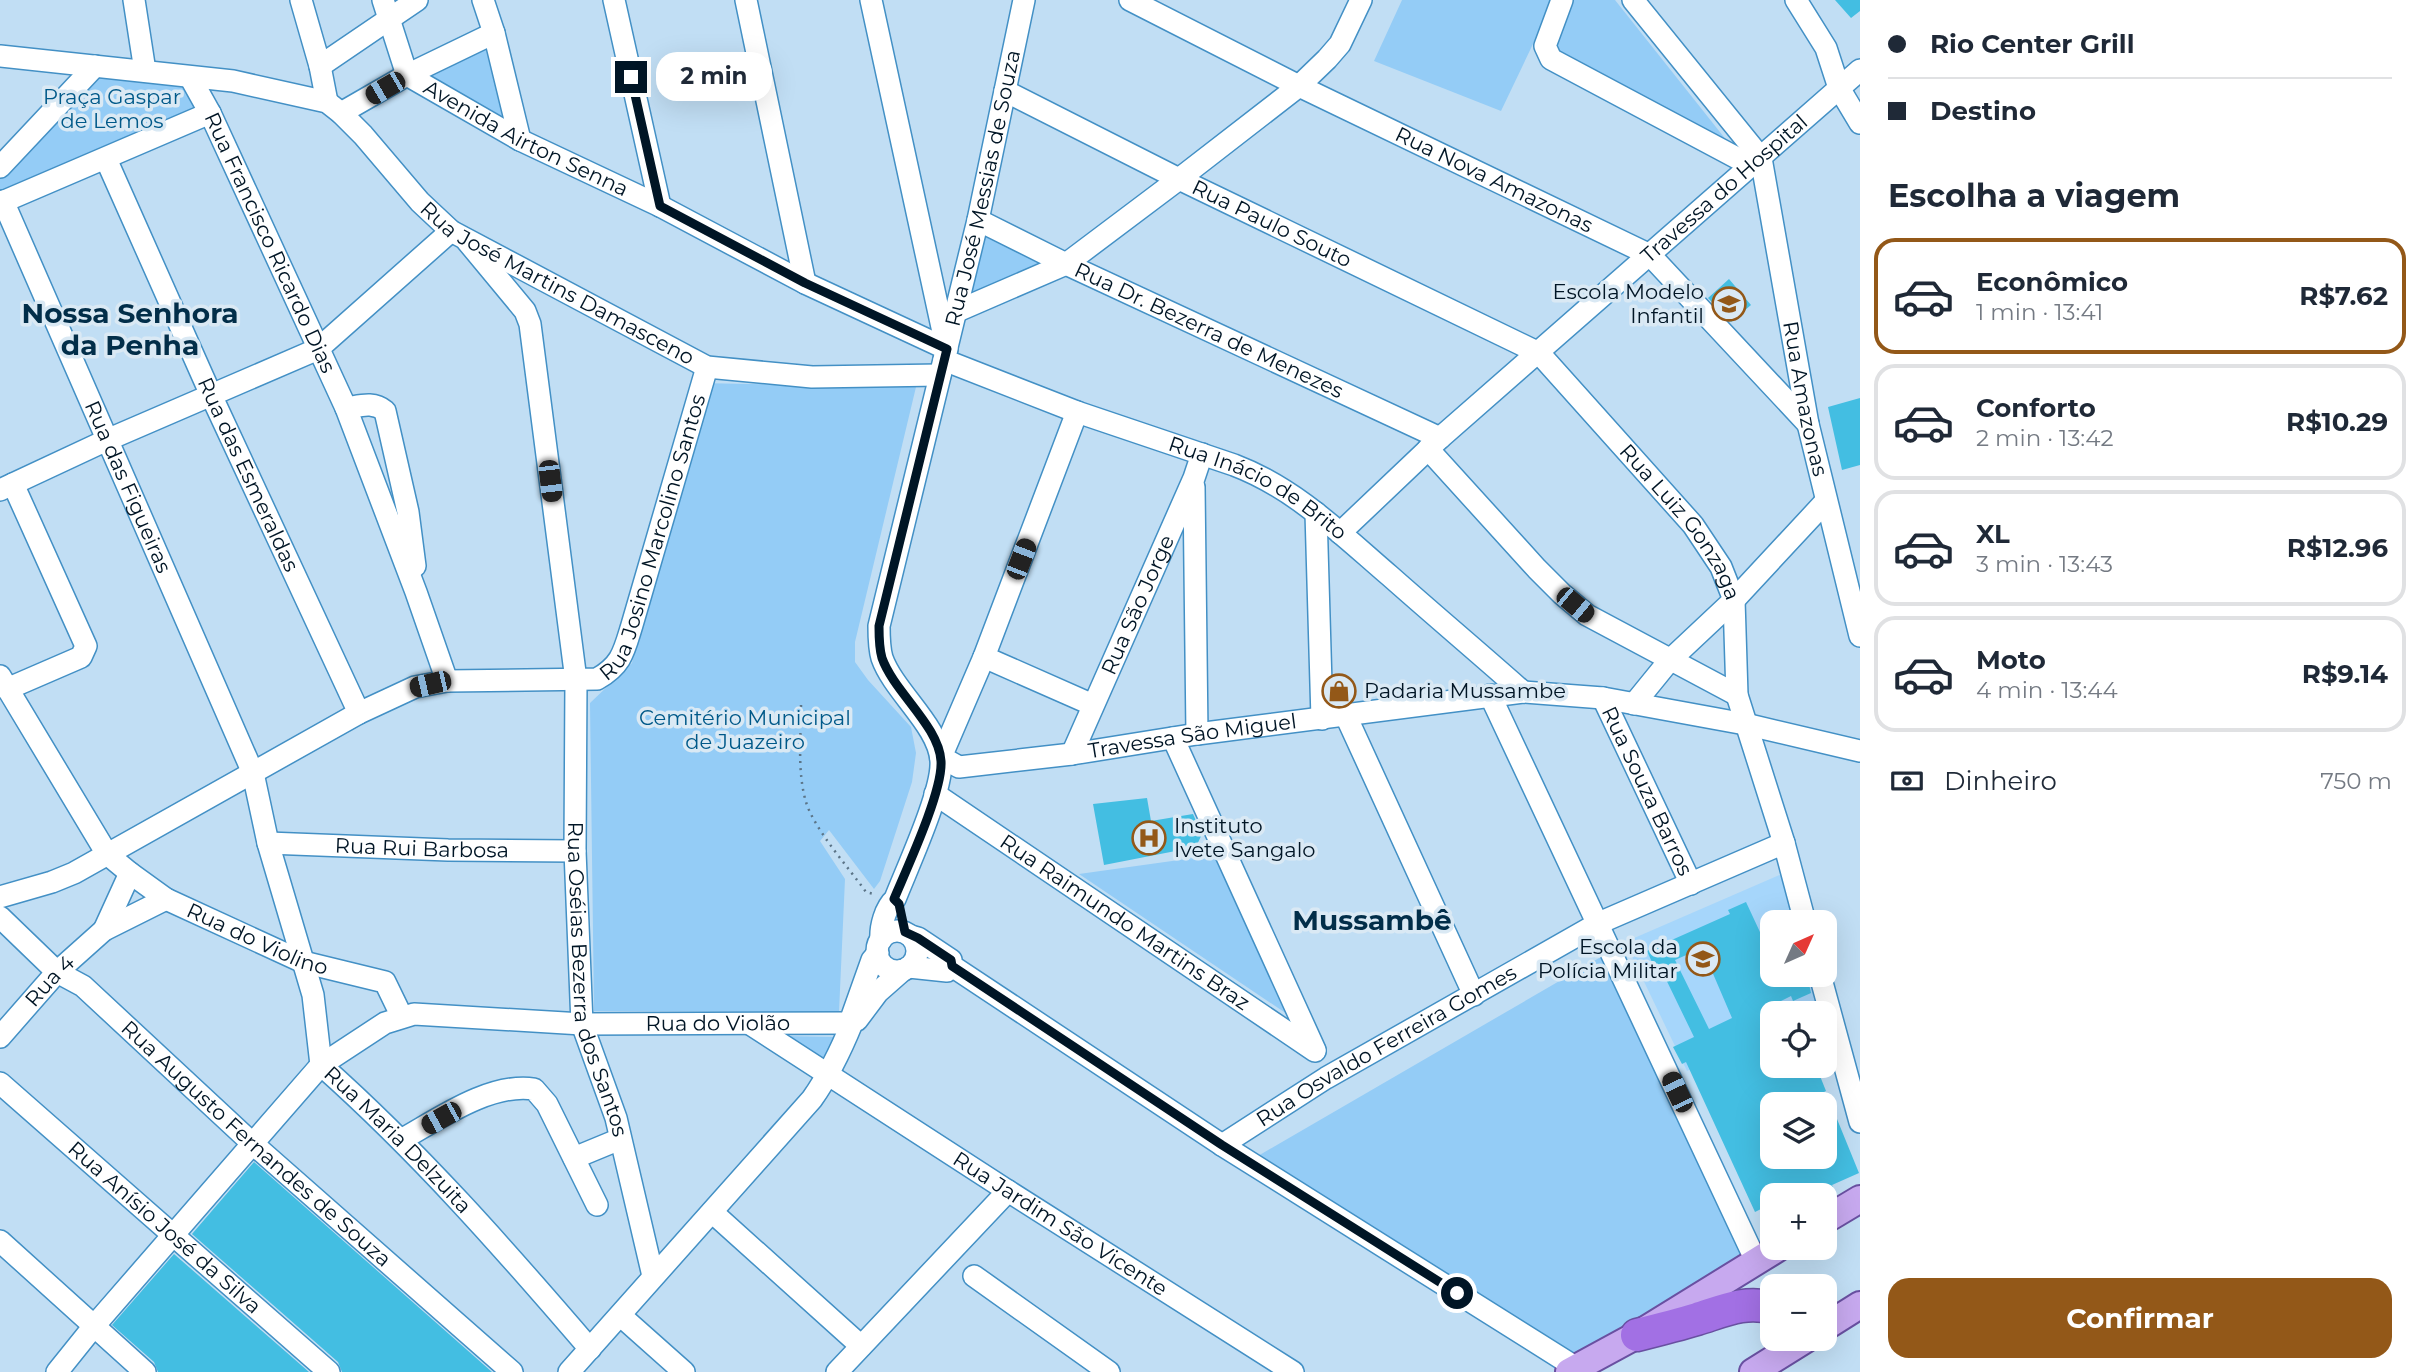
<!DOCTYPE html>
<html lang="pt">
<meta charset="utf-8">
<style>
:root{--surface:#fff;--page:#f6f6f7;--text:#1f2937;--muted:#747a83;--line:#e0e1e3;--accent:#935818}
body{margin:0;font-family:Montserrat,sans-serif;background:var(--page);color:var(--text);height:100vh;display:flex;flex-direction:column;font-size:26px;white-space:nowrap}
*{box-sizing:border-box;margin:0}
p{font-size:23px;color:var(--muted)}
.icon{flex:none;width:38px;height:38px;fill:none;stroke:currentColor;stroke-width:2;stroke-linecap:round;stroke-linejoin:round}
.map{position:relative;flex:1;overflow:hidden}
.sheet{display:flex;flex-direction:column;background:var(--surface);width:560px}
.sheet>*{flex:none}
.hud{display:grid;align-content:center;height:154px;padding:0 28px;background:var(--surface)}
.needle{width:46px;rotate:45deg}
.tools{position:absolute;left:1760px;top:910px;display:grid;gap:14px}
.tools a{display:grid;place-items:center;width:77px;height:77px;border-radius:14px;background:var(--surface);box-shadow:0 7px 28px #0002;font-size:35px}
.end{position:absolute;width:32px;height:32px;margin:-16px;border:9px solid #001525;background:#fff;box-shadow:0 0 0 4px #fff}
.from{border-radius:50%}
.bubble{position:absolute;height:49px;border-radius:21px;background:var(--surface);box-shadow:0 7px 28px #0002;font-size:23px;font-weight:700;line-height:49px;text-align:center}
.car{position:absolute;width:21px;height:42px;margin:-21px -10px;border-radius:9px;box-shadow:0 0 5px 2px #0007;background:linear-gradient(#222 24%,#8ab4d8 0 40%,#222 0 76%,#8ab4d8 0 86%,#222 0)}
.hud b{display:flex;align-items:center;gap:24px;height:66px;font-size:26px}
.hud b+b{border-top:2px solid var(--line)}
.hud i{width:18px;height:18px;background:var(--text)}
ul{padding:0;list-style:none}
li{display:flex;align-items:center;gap:21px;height:116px;margin:0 14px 10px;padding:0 14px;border:4px solid var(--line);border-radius:21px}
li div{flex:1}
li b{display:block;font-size:26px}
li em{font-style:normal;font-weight:700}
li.on{border-color:var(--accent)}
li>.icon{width:63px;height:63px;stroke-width:1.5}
h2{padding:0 28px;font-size:32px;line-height:84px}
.pay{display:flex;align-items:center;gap:18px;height:77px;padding:0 28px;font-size:26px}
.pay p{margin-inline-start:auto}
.primary-button{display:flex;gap:14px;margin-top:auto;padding:14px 28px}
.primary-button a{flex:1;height:80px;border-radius:21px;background:var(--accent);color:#fff;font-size:28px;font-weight:700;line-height:80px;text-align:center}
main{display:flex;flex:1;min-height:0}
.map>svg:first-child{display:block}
.built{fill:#a6d6fb}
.green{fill:#94ccf6}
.building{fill:#43bee2;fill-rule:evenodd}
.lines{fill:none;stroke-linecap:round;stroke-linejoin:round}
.minor-casing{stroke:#4390c5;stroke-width:24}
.major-casing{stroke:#6950a1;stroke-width:30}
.highway-casing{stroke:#6950a1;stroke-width:35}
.path{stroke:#5b7487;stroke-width:2.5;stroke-dasharray:2 5;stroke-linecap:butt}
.minor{stroke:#fff;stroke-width:21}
.major{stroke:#c7a9ef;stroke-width:26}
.highway{stroke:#a270e4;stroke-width:32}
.route{stroke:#001525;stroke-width:9}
.labels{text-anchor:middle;stroke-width:7;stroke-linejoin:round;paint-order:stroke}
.park-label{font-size:21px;fill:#005989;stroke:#dae9f4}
.street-label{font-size:21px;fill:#001525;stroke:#dae9f4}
.poi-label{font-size:21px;fill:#001525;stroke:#dae9f4;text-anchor:end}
.district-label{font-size:28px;font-weight:bold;fill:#022e49;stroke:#dae9f4}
</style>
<main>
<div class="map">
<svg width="1860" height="1372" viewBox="0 0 1860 1372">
<rect width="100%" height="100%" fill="#c1def4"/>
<path class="built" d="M1782 874 1797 922H1773V975H1813L1822 1002 1799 1013H1773V1027L1687 1071 1625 942Z"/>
<path class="green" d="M1402 0H1554L1501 111 1374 61Z
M1574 0H1615L1735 151 1551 55Z
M490 45 514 134 421 76Z
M96 77 182 84 197 108 0 196V175Z
M978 220 1066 264 955 312Z
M698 383 916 387 855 642V662L868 680 911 727 916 753 912 782 880 881 874 889 829 830 820 841 845 879 839 1012 594 1011 590 703 632 663Z
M1215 855 1290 1016 1079 874Z
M1606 954 1753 1270 1585 1371 1251 1160Z
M782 1036 837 1037 828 1063Z"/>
<path class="building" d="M1835 0H1860V11L1851 18Z
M1729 279 1751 305 1731 322 1708 298Z
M1860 398V465L1842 470 1828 407Z
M1147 798 1151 821 1193 814 1202 834 1196 847 1104 865 1093 804Z
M1746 902 1773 960V975H1807L1811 993 1793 1001 1791 996 1767 1008 1773 1020V1066H1816L1826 1091 1800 1104H1773V1118L1763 1123 1773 1147V1157H1825L1826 1092 1859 1173 1832 1185 1835 1192 1826 1195H1801L1798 1190 1788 1195H1773V1203L1755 1212 1686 1062 1682 1064 1673 1047 1694 1037 1660 967 1655 969 1647 951 1730 914 1728 910ZM1702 948 1732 1018 1709 1029 1675 960Z
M254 1162 492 1372H342L338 1362 192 1234Z
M174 1254 309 1372H158L154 1362 112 1325Z"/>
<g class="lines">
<defs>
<g id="minor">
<path d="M134 0 145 71"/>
<path d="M301 0 320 66 327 102"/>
<path d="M383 0 407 75"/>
<path d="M483 0 494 33 520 140"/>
<path d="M614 0 660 206"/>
<path d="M746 0 805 283"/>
<path d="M871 0 945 341"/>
<path id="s1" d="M1130 0 1299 86 1650 255 1808 424"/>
<path d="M1562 0 1545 46 1551 59 1752 166"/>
<path id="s2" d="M1633 0 1761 158 1808 424 1860 636"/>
<path d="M1796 0 1826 48 1839 88 1860 123"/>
<path id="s3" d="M0 56 233 81 327 102 341 113 363 135 420 202 451 231 707 367 812 377 940 375"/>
<path d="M320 66 417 0"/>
<path id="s4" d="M407 75 520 140 660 206 805 283 947 349"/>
<path id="s5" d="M190 77 210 113 346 408 416 592 447 681"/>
<path id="s6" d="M1005 91 1179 179 1539 353 1693 525 1721 567 1734 600 1737 695 1784 843 1805 922"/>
<path d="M341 113 407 75 494 33"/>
<path id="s7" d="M106 159 211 395 359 713"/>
<path d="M0 167 95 66"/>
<path id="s8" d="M3 201 253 773 268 843 313 995 321 1065C419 1152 505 1250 590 1349"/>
<path d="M0 203 210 113"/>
<path id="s9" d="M978 220 1066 264 1440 438"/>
<path id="s10" d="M467 241 525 311 530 324 576 680 575 851 582 1024 616 1118 653 1276"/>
<path d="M955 312 1066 264 1179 179 1299 86 1327 59 1340 44 1361 0"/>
<path id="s11" d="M944 360 1077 412 1234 465C1295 488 1341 534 1390 576 1434 615 1479 653 1523 692"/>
<path d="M346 408C360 406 373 401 385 411L408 512 415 566"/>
<path d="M1428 449 1537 569 1562 594 1587 615 1737 695"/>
<path d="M1194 487 1197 734"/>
<path d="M0 490 107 440 318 349 451 231"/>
<path d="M1316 513 1322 719"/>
<path id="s12" d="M1340 533 1440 438 1860 70"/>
<path d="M984 657 1093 705"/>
<path id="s13" d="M0 676 107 854 130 873 166 899 303 962 385 982 402 1017"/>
<path d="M7 689 81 657 86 646 13 484"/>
<path d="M1490 695 1756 1261"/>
<path id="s14" d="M1603 698 1691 884"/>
<path d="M1634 704 1669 661 1734 600 1826 501"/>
<path d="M1346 716 1474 995"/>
<path d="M1173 738 1315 1050"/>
<path id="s15" d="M1072 754 1194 478 1202 454"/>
<path id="s16" d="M941 757 959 767 1072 754 1197 734 1523 692 1603 698 1745 724 1860 751"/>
<path d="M941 757 984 657 1077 412"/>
<path id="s17" d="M935 794 1315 1051"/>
<path id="s18" d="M268 843 448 850 575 851"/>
<path id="s19" d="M0 897 52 882 74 873 359 713 415 687 447 681 597 679C622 665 624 651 632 625L707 367"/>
<path id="s20" d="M0 917 57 972 83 986 253 1144 512 1372"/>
<path d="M104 930 130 873"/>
<circle cx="897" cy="951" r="20"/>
<path d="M911 936 918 938 951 960 952 966 1222 1145 1575 1367"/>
<path id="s21" d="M881 940C880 927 885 908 895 899 907 868 943 791 941 761 939 726 894 692 882 658 879 648 879 637 879 626L978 220 1024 0"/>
<path d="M909 967 947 971 952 966"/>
<path d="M1820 975 1860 1122"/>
<path d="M857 1020 878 992 903 970"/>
<path id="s22" d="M750 1024 1008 1191 1293 1372"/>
<path id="s23" d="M0 1037 57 972 104 930 166 899"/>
<path id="s24" d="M0 1083 329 1372"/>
<path d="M401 1140C437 1120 490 1082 534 1089L547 1104 597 1205"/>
<path id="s25" d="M1222 1145 1326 1078 1599 923 1784 843"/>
<path d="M574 1158 620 1139"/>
<path d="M712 1212 861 1346"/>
<path d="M0 1241 145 1372"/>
<path d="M974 1276 1109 1372"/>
<path d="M621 1316 684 1372"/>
<path id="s26" d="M57 1372 94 1326 321 1065 385 1023 414 1014 582 1024 852 1023"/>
<path d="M569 1372 812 1099C829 1075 841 1050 852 1023L851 1019 872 960 878 953"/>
<path d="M837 1372 1008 1191"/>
</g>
<path id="major" d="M1825 1220 1860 1199
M1825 1327 1860 1305
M1569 1372 1637 1335 1778 1248
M1753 1372 1806 1339"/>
<path id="highway" d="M1637 1335C1657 1330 1677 1325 1697 1319 1723 1311 1745 1300 1773 1308"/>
</defs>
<use href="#minor" class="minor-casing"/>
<use href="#major" class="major-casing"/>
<use href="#highway" class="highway-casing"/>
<path class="path" d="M801 705C801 736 797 772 806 802 814 829 849 868 866 892L874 894"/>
<use href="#minor" class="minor"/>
<use href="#major" class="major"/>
<use href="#highway" class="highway"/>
</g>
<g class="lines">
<path class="route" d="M631 77 660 206 805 283 947 349 879 626C879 637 879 648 882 658 894 692 939 726 941 761 943 791 907 868 894 899L899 904 905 932 918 938 951 960 952 966 1222 1145 1457 1293"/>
</g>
<defs>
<symbol id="school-ring" viewBox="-11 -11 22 22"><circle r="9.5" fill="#dae9f4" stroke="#935818" stroke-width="1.5"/><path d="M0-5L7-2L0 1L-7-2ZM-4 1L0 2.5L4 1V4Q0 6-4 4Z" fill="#935818"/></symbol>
<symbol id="shop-ring" viewBox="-11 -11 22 22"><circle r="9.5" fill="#dae9f4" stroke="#935818" stroke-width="1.5"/><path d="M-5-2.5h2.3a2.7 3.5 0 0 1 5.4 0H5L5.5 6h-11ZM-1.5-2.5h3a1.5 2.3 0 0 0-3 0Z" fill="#935818"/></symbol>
<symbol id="hospital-ring" viewBox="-11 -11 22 22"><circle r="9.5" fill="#dae9f4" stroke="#935818" stroke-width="1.5"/><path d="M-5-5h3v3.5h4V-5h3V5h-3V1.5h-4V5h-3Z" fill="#935818"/></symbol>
</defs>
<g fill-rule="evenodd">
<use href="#school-ring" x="1710" y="285" width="38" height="38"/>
<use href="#shop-ring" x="1320" y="672" width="38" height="38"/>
<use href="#hospital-ring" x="1130" y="819" width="38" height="38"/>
<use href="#school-ring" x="1684" y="940" width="38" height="38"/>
</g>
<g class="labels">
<g class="park-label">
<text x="112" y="104">Praça Gaspar<tspan x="112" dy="24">de Lemos</tspan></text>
<text x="745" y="725">Cemitério Municipal<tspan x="745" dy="24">de Juazeiro</tspan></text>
</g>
<g class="street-label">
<text dy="7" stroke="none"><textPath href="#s4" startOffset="135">Avenida Airton Senna</textPath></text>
<text dy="7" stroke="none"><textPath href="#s1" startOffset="406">Rua Nova Amazonas</textPath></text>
<text dy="7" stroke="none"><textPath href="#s21" startOffset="793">Rua José Messias de Souza</textPath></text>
<text dy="7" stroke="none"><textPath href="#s12" startOffset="516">Travessa do Hospital</textPath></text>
<text dy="7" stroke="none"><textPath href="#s6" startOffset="298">Rua Paulo Souto</textPath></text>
<text dy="7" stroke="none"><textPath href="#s5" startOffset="184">Rua Francisco Ricardo Dias</textPath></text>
<text dy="7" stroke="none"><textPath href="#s3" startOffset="628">Rua José Martins Damasceno</textPath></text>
<text dy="7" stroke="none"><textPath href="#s9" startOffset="256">Rua Dr. Bezerra de Menezes</textPath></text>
<text dy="7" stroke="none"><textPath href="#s2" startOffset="448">Rua Amazonas</textPath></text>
<text dy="7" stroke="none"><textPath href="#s7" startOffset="346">Rua das Esmeraldas</textPath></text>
<text dy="7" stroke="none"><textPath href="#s8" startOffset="312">Rua das Figueiras</textPath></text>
<text dy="7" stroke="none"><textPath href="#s11" startOffset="340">Rua Inácio de Brito</textPath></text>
<text dy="7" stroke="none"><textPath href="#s6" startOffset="816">Rua Luiz Gonzaga</textPath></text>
<text dy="7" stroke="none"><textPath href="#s19" startOffset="805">Rua Josino Marcolino Santos</textPath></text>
<text dy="7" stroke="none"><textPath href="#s15" startOffset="163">Rua São Jorge</textPath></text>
<text dy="7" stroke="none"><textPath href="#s16" startOffset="256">Travessa São Miguel</textPath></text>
<text dy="7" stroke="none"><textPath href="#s14" startOffset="103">Rua Souza Barros</textPath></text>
<text dy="7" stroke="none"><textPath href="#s18" startOffset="154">Rua Rui Barbosa</textPath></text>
<text dy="7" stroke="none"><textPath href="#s17" startOffset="229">Rua Raimundo Martins Braz</textPath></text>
<text dy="7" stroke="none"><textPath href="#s13" startOffset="382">Rua do Violino</textPath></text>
<text dy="7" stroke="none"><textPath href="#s10" startOffset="766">Rua Oséias Bezerra dos Santos</textPath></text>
<text dy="7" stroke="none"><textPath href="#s23" startOffset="75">Rua 4</textPath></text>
<text dy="7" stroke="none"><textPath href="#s26" startOffset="816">Rua do Violão</textPath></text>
<text dy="7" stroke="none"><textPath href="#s25" startOffset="192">Rua Osvaldo Ferreira Gomes</textPath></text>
<text dy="7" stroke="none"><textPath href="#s8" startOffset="1032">Rua Maria Delzuita</textPath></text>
<text dy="7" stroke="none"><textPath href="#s20" startOffset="343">Rua Augusto Fernandes de Souza</textPath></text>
<text dy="7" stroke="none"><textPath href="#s22" startOffset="369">Rua Jardim São Vicente</textPath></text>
<text dy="7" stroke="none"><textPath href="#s24" startOffset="219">Rua Anísio José da Silva</textPath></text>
</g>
<g class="poi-label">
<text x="1704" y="299">Escola Modelo<tspan x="1704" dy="24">Infantil</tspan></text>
<text x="1364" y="698" text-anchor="start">Padaria Mussambe</text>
<text x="1174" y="833" text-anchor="start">Instituto<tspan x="1174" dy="24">Ivete Sangalo</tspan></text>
<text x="1678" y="954">Escola da<tspan x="1678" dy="24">Polícia Militar</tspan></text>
</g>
<g class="district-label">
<text x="130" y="323">Nossa Senhora<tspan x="130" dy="32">da Penha</tspan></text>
<text x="1372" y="930">Mussambê</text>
</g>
</g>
</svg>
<div class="tools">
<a><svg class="needle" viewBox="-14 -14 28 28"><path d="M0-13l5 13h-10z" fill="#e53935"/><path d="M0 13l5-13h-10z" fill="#747a83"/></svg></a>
<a><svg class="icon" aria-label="locate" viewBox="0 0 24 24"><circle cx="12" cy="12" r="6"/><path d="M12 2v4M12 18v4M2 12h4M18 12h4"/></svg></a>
<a><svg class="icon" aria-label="layers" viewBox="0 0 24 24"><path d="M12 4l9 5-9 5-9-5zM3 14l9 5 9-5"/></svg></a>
<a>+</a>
<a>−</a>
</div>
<i class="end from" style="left:1457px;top:1293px"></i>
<i class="end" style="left:631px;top:77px"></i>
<div class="bubble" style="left:656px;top:52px;width:116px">2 min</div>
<i class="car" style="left:385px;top:88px;rotate:240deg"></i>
<i class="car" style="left:550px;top:481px;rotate:173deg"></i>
<i class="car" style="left:1021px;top:559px;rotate:21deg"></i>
<i class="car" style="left:1575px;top:605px;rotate:130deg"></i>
<i class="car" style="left:430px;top:684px;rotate:257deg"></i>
<i class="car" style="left:1677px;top:1092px;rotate:335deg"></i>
<i class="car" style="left:441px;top:1118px;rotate:241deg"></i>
</div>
<section class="sheet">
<div class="hud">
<b><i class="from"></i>Rio Center Grill</b>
<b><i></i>Destino</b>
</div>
<h2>Escolha a viagem</h2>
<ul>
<li class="on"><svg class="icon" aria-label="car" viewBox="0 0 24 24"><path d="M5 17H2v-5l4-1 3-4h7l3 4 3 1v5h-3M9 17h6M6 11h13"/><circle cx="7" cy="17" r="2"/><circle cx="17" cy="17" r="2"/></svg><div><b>Econômico</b><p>1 min · 13:41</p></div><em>R$7.62</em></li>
<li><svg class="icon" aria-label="car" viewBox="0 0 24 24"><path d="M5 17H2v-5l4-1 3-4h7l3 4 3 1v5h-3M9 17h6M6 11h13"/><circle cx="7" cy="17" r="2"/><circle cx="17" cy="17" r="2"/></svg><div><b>Conforto</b><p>2 min · 13:42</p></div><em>R$10.29</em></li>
<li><svg class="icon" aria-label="car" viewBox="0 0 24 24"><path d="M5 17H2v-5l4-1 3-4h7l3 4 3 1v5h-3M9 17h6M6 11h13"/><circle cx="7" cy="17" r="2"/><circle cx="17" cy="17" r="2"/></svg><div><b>XL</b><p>3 min · 13:43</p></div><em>R$12.96</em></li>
<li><svg class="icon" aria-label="car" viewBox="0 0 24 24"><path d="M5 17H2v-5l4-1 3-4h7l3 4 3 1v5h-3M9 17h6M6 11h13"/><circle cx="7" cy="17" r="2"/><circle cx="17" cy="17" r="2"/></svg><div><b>Moto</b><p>4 min · 13:44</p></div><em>R$9.14</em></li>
</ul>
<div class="pay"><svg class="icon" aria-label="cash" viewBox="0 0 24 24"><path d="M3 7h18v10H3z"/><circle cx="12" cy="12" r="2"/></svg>Dinheiro<p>750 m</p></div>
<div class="primary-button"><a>Confirmar</a></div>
</section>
</main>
